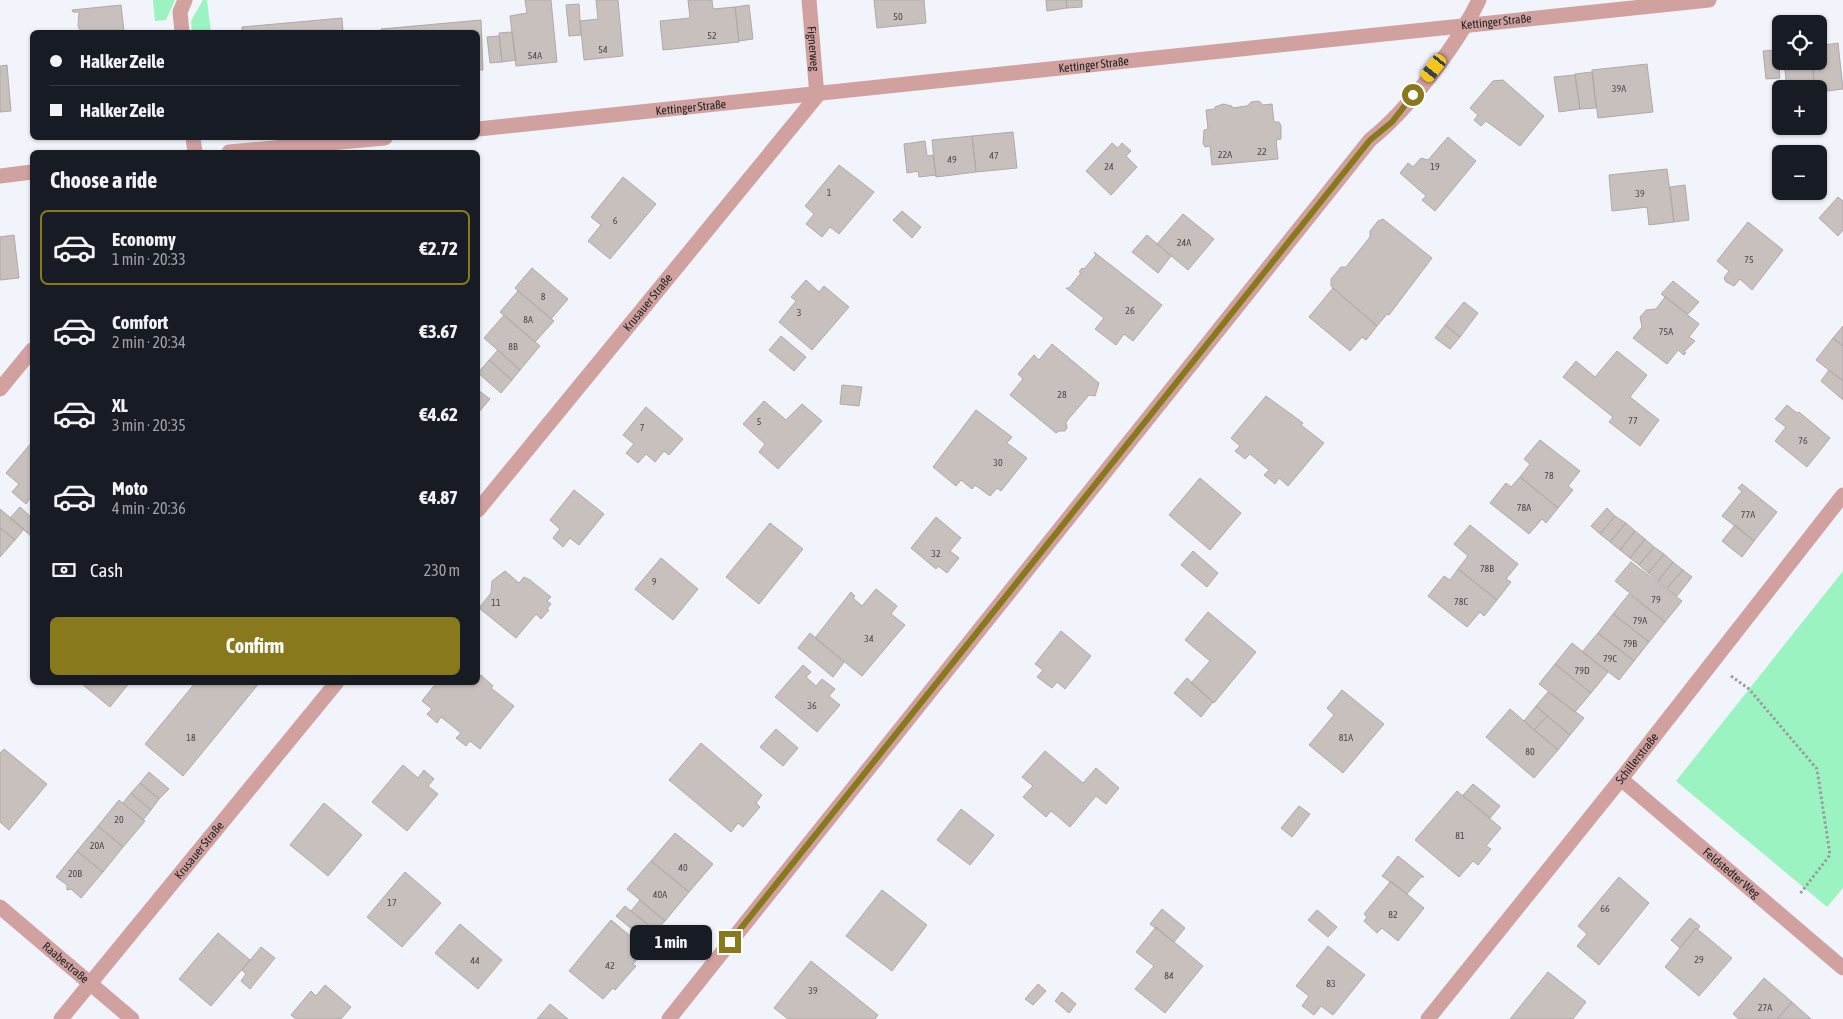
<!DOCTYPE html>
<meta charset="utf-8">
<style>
:root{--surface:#171b24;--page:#20242c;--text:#f1f3f6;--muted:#9ea1a6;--line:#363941;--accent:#88791d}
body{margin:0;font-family:"Asap Condensed",sans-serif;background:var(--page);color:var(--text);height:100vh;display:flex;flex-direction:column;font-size:19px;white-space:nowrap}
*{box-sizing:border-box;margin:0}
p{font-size:16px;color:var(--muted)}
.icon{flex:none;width:28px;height:28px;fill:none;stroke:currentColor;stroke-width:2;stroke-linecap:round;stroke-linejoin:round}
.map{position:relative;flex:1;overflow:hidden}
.drawer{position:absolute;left:30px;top:150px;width:450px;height:535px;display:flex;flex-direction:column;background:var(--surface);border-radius:8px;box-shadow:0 1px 4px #0004}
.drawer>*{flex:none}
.banner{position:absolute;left:30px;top:30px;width:450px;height:110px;border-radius:8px;box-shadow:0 1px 4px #0004;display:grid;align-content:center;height:110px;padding:0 20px;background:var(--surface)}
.controls{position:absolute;left:1772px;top:15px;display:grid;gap:10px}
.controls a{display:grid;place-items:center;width:55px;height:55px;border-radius:8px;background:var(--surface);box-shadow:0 1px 4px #0004;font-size:25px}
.end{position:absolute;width:22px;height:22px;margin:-11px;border:6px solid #88791d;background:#fff;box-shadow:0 0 0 2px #fff}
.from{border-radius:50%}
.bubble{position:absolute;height:35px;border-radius:8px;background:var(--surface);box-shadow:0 1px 4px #0004;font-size:16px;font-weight:700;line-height:35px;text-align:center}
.car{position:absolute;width:15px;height:30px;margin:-15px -8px;border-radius:6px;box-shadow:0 0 4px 1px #0007;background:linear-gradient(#f5c518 24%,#345 0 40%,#f5c518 0 76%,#345 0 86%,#f5c518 0)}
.banner b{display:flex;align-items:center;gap:18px;height:48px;font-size:19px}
.banner b+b{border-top:1px solid var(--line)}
.banner i{width:12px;height:12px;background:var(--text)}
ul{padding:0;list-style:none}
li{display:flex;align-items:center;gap:15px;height:75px;margin:0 10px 8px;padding:0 10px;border:2px solid transparent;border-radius:8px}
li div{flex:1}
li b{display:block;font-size:19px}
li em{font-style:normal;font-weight:700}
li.current{border-color:var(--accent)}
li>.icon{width:45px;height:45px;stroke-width:1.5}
h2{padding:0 20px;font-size:22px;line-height:60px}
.pay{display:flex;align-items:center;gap:12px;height:55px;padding:0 20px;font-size:19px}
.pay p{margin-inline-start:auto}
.button{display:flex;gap:10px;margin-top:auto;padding:10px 20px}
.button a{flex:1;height:58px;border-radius:8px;background:var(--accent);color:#fff;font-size:20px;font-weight:700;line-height:58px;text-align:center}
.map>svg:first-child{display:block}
.green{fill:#9cf3c2}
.building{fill:#c8c0bd;stroke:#b1a9a6}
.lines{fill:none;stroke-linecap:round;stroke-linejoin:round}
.path{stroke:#9a9ca1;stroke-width:3;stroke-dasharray:2.5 2.5;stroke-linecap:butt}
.street{stroke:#d0a19f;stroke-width:15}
.route{stroke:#88791d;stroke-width:6}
.labels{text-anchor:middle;stroke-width:4;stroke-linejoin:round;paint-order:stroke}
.number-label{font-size:10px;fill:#4c4a4b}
.street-label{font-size:12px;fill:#222325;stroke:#fff}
</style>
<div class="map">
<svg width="1843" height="1019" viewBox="0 0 1843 1019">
<rect width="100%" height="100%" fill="#f1f4fb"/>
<path class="green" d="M153 0H175L166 20 155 21Z
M203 0H207L211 32H192L191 21Z
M1843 571V888L1827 907 1676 781Z"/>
<path class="building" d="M525 0H551L557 62 516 66 510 16 527 13Z
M596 0H618L623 56 584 60 580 21 598 19Z
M688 0H712L713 9 735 7 739 42 663 50 660 21 690 18Z
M874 0H924L926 23 877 28Z
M1046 0H1066L1067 8 1047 11Z
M1066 0H1082V7L1067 8Z
M579 4 581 35 569 36 566 5Z
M121 5 124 32H81L78 26 79 12H73L72 10Z
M749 5 753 39 739 41 735 7Z
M342 18 343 32H242V27Z
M481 20 483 70H478V32H381V29Z
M512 32 516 60 502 62 499 33Z
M499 36 502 62 490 63 487 37Z
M1838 43 1843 89 1819 92V89H1815L1812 61H1819V46Z
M1777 50 1780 78 1766 79 1763 51Z
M1784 61H1812L1815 89H1787Z
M1647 64 1653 112 1598 118 1592 70Z
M7 65 11 111 0 112V66Z
M1592 72 1596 108 1580 109 1575 74Z
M1575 75 1580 109 1559 112 1554 77Z
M1503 80 1544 116 1520 146 1486 121 1481 126 1474 120 1478 115 1470 108 1493 81Z
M1259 101 1263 105 1272 104 1274 122H1279L1281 126V139L1276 140 1278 159 1212 165 1210 146 1205 147 1203 143 1204 130 1208 129 1206 110 1215 109V107L1223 104 1232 106V108L1247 106 1251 102Z
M1013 132 1017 168 976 172 972 136Z
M972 136 976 172 936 177 932 140Z
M1448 137 1476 161 1435 211 1422 200 1426 196 1400 173 1408 163 1413 167 1421 158 1428 160Z
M925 141 927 156 933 155 936 175 919 177 918 171 907 173 904 144Z
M1112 143 1118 148 1122 143 1131 151 1126 156 1137 167 1111 195 1086 171Z
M839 165 874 192 839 234 830 227 822 237 806 224 814 214 805 206Z
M1667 169 1674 222 1649 225 1647 207 1612 211 1609 175Z
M623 177 656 204 610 259 588 241 601 225 591 217Z
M1685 185 1689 220 1674 222 1670 187Z
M1838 197 1843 201V230L1838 236 1819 218Z
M902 211 921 227 912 238 893 220Z
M1183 214 1214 239 1188 270 1157 244Z
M1383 219 1432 258 1389 315 1387 314 1377 326 1331 286V279L1341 267H1346L1370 237V231L1378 221Z
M1748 222 1783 250 1752 290 1740 279 1734 286 1726 282 1724 278 1729 271 1717 261Z
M14 235 19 278 0 280V237Z
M1147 235 1171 256 1158 273 1132 252Z
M1094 252 1162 305 1133 341 1124 334 1116 345 1095 329 1104 318 1066 288H1069L1081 273 1079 272 1082 268 1084 269 1096 255Z
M532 268 568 299 551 319 515 288Z
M806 280 819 292 824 286 849 307 812 350 779 322 796 301 791 297Z
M1673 281 1699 302 1688 314 1661 294Z
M1333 288 1377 326 1366 340 1362 337 1350 351 1309 317Z
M518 291 554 321 535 342 500 312Z
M1665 297 1699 324 1689 337 1695 341 1684 352 1686 353 1684 355 1678 350 1667 364 1633 338 1642 327 1640 317 1646 310 1656 309Z
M1464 302 1478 313 1460 337 1445 325Z
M504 315 540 346 520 370 484 338Z
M1445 325 1460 337 1450 349 1435 338Z
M1843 326V346L1833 338Z
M781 336 806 357 794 371 769 350Z
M1833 338 1843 346V381L1816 360Z
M1052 344 1099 383 1095 396 1089 395 1066 422 1067 428 1065 431H1059L1056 433 1010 395 1023 379 1018 374 1034 355 1039 360Z
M498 350 520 370 512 380 489 360Z
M1617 351 1647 375 1630 397 1659 420 1640 446 1609 422 1613 417 1563 377 1576 361 1595 377Z
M489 360 512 380 501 393 478 373Z
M1829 370 1843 381V400L1821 381Z
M842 385 862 387 859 406 840 404Z
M478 390 490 399 478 413Z
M1266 396 1303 423 1301 425 1324 443 1288 486 1279 478 1275 484 1264 475 1269 470 1250 454 1245 459 1235 451 1240 446 1231 438Z
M764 401 786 420 802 404 822 421 778 469 759 452 765 444 743 424Z
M1787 405 1797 413 1799 412 1830 438 1807 467 1775 441 1786 427 1775 419Z
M646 407 683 439 669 455 664 451 655 462 646 454 638 463 626 453 634 444 623 435Z
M976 410 1012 437 1007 443 1027 458 1001 491 997 488 990 496 975 485 972 489 961 480 956 486 933 467Z
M1540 440 1580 471 1568 486 1573 490 1558 508 1520 477 1530 464 1524 459Z
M32 442V496L26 504 12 492 19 484 6 473Z
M1520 477 1558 508 1546 523 1542 519 1529 534 1490 503 1506 483 1511 487Z
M1200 478 1241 513 1210 550 1169 515Z
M1742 484 1777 512 1754 541 1722 516 1742 491 1738 488Z
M574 490 604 514 579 545 570 538 563 547 553 538 560 529 550 520Z
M20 507 32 518V537L10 518Z
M1607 508 1615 516 1600 534 1591 526Z
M0 509 24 529 15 540 0 528Z
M1615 516 1626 523 1610 542 1600 534Z
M936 517 961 538 950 551 959 558 947 573 938 566 936 569 911 548Z
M770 523 803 549 759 604 726 577Z
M1626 523 1635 531 1620 550 1610 542Z
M1470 525 1518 564 1506 579 1511 582 1497 600 1458 569 1468 556 1454 544Z
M1735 525 1754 541 1742 557 1722 541Z
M0 528 15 540 0 557Z
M1635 531 1645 539 1630 558 1620 550Z
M1645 539 1654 547 1639 565 1630 558Z
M1654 547 1664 554 1648 573 1639 565Z
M1193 551 1218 573 1207 587 1181 565Z
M1664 554 1673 562 1658 581 1648 573Z
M661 558 698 589 673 620 635 589Z
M1631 562 1682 601 1665 622 1615 581Z
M1673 562 1683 570 1667 588 1658 581Z
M1458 569 1497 600 1484 616 1480 612 1467 627 1428 596 1444 576 1450 580Z
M1683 570 1692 577 1677 596 1667 588Z
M505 571 519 583 524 577 530 580 551 597 547 601 551 604 547 609 549 610 541 619 536 614 516 638 479 608 491 593 492 581Z
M876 589 897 606 891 614 905 625 862 676 815 638 851 592 855 596 853 598 862 606Z
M1629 594 1665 622 1649 642 1613 614Z
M1208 612 1256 652 1214 703 1191 683 1210 661 1185 640Z
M1613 614 1649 642 1634 661 1598 633Z
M1061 631 1091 656 1065 689 1057 682 1052 688 1037 677 1043 670 1035 664Z
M810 633 844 662 833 677 798 648Z
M1598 633 1634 661 1619 680 1582 652Z
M1572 643 1608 672 1591 693 1555 664Z
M1555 664 1591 693 1575 712 1539 684Z
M803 665 811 672 806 677 816 686 822 679 835 689 829 696 840 705 817 732 775 697Z
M481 675 493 686 491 688 514 706 480 749 470 741 466 746 456 738 461 733 441 717 437 723 427 714 432 709 422 701 437 682H478V676L479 678Z
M1187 678 1213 702 1201 717 1174 693Z
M84 682H130L110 707 82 684Z
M196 682H260L183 776 145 744Z
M1342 690 1384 724 1343 773 1309 745 1334 715 1327 708Z
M1548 692 1584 718 1570 735 1536 706Z
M1536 706 1547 716 1534 730 1524 721Z
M1510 709 1558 750 1534 778 1486 737Z
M1547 716 1570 735 1558 750 1534 730Z
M776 729 798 748 783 766 760 747Z
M701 743 762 795 756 803 760 807 743 827 738 823 731 832 669 780Z
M4 749 47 784 9 830 0 822V753Z
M1045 751 1083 783 1096 768 1119 788 1106 804 1096 796 1070 827 1051 811 1046 817 1023 797 1033 786 1022 777Z
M403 765 418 778 424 770 434 779 428 786 438 794 407 831 372 802Z
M149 772 169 789 159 799 140 783Z
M140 783 159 799 151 810 131 793Z
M1473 784 1500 806 1490 818 1463 795Z
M1457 791 1501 828 1486 846 1491 849 1478 865 1473 861 1459 877 1415 840Z
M131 793 151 810 143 820 123 803Z
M119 800 145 821 123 847 98 826Z
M324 803 362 835 328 876 290 845Z
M1299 806 1310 814 1292 837 1281 828Z
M961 809 994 835 970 865 937 840Z
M98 826 123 847 103 872 77 851Z
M675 833 713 864 689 892 651 861Z
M77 851 103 872 81 898 71 889 67 890V885L56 877Z
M1398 856 1424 877H1421L1407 894 1382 876Z
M651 861 689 892 665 921 627 889Z
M405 872 441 903 402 947 367 917Z
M1619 877 1649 903 1599 965 1577 946 1587 934 1578 926Z
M1391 881 1424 908 1398 941 1382 928 1377 933 1364 921 1367 917 1364 914Z
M882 890 927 925 892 971 846 936Z
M640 900 665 921 656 931 631 911Z
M625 906 647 924 639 935 616 916Z
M1162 909 1185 928 1174 942 1150 924Z
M1317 910 1337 927 1328 937 1308 920Z
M1690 918 1700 926 1698 929 1696 928 1680 948 1671 940Z
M611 920 646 949 633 964 636 966 615 990 613 988 603 999 569 971Z
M460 924 502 960 478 989 435 953Z
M1156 927 1203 966 1165 1013 1135 989 1154 966 1136 952Z
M1696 928 1732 958 1699 996 1665 967Z
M218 933 250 960 211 1006 179 979Z
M1328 946 1365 975 1333 1015 1321 1006 1314 1015 1302 1006 1309 996 1296 986Z
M261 947 275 958 250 989 241 981 246 974 242 970Z
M811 961 878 1015 875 1019H788L774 1008Z
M1548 972 1586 1002 1573 1019H1510Z
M1764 978 1792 1002 1777 1019H1739L1733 1014Z
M1038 984 1046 991 1033 1005 1025 999Z
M325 985 351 1007 341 1019H296L291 1015 311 991 316 996Z
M1062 992 1076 1004 1069 1013 1055 1001Z
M1792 1002 1811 1019H1777Z
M550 1004 568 1019H537Z"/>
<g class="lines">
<path class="path" d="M1731 676 1749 689 1817 769 1830 855 1799 895"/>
<g class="street">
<path id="s1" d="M809 0 817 96"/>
<path d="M182 32 180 12 185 0"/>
<path id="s2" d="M478 129C888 89 1298 41 1709 0"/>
<path d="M193 138 195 152"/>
<path d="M229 152 385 138"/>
<path d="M0 176 32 172"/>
<path d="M0 389 32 350"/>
<path id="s3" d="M478 510 817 96"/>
<path id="s4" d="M1621 779 1843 968"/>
<path id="s5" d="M0 907 132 1019"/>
<path id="s6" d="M61 1019 337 682"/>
<path d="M669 1019 1370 140C1408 110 1457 45 1479 0"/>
<path id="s7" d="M1428 1019 1621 779 1843 495"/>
</g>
</g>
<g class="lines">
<path class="route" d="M730 942 1370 140 1392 122 1413 95"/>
</g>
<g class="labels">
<g class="number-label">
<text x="898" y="20">50</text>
<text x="712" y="39">52</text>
<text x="603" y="53">54</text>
<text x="535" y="59">54A</text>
<text x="1619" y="92">39A</text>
<text x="1262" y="155">22</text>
<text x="1225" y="158">22A</text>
<text x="994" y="159">47</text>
<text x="952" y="163">49</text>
<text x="1109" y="170">24</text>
<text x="1435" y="170">19</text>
<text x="829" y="196">1</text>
<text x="1640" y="197">39</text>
<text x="615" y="224">6</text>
<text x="1184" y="246">24A</text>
<text x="1749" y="263">75</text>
<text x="543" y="300">8</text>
<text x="1130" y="314">26</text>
<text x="799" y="316">3</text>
<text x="528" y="323">8A</text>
<text x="1666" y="335">75A</text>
<text x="513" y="350">8B</text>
<text x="1062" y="398">28</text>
<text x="1633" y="424">77</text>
<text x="759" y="425">5</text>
<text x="642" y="431">7</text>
<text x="1803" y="444">76</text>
<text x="998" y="466">30</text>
<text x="1549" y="479">78</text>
<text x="1524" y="511">78A</text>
<text x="1748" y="518">77A</text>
<text x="936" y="557">32</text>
<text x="1487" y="572">78B</text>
<text x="654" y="585">9</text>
<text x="1656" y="603">79</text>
<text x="1461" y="605">78C</text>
<text x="496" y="606">11</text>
<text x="1640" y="624">79A</text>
<text x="869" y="642">34</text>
<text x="1630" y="647">79B</text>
<text x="1610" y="662">79C</text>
<text x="1582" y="674">79D</text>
<text x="812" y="709">36</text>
<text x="191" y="741">18</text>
<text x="1346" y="741">81A</text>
<text x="1530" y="755">80</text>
<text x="119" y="823">20</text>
<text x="1460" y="839">81</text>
<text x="97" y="849">20A</text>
<text x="683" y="871">40</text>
<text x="75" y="877">20B</text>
<text x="660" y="898">40A</text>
<text x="392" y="906">17</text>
<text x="1605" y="912">66</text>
<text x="1393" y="918">82</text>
<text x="1699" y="963">29</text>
<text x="475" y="964">44</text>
<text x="610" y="969">42</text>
<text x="1169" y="979">84</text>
<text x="1331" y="987">83</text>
<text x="813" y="994">39</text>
<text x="1765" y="1011">27A</text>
</g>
<g class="street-label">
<text dy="4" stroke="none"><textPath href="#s2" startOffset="1024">Kettinger Straße</textPath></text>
<text dy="4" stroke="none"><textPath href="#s1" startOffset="49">Fignerweg</textPath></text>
<text dy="4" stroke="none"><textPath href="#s2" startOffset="619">Kettinger Straße</textPath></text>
<text dy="4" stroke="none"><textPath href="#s2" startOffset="214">Kettinger Straße</textPath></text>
<text dy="4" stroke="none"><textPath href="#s3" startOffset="268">Krusauer Straße</textPath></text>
<text dy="4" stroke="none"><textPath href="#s7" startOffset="334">Schillerstraße</textPath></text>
<text dy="4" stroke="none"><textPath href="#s6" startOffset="218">Krusauer Straße</textPath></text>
<text dy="4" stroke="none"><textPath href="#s4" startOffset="145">Feldstedter Weg</textPath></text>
<text dy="4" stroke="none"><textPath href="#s5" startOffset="86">Raabestraße</textPath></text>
</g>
</g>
</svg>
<div class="controls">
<a><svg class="icon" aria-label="locate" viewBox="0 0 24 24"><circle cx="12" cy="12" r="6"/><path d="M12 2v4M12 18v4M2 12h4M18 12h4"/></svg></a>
<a>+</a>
<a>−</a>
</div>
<i class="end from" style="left:1413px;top:95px"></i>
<i class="end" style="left:730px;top:942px"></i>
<div class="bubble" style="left:630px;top:925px;width:82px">1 min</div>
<i class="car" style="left:1434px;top:68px;rotate:218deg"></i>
<div class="banner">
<b><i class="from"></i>Halker Zeile</b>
<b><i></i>Halker Zeile</b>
</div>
<section class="drawer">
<h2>Choose a ride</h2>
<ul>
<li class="current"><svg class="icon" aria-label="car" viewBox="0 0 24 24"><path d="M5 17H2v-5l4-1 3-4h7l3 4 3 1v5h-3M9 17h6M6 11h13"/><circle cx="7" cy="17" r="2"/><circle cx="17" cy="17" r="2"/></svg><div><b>Economy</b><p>1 min · 20:33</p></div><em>€2.72</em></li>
<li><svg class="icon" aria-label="car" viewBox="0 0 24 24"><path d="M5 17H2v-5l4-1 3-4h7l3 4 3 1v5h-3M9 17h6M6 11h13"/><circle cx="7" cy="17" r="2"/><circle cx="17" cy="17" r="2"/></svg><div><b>Comfort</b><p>2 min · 20:34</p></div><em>€3.67</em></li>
<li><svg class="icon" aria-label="car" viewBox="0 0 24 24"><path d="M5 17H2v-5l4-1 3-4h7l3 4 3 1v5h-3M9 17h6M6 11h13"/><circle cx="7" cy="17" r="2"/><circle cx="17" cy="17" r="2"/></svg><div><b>XL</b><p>3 min · 20:35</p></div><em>€4.62</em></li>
<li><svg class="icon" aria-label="car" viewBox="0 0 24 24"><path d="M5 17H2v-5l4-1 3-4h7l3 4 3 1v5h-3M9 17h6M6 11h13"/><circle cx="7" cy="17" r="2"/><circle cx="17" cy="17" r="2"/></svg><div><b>Moto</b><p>4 min · 20:36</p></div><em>€4.87</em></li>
</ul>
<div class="pay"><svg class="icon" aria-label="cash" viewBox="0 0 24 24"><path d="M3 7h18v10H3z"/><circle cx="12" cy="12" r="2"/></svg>Cash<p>230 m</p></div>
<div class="button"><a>Confirm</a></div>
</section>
</div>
